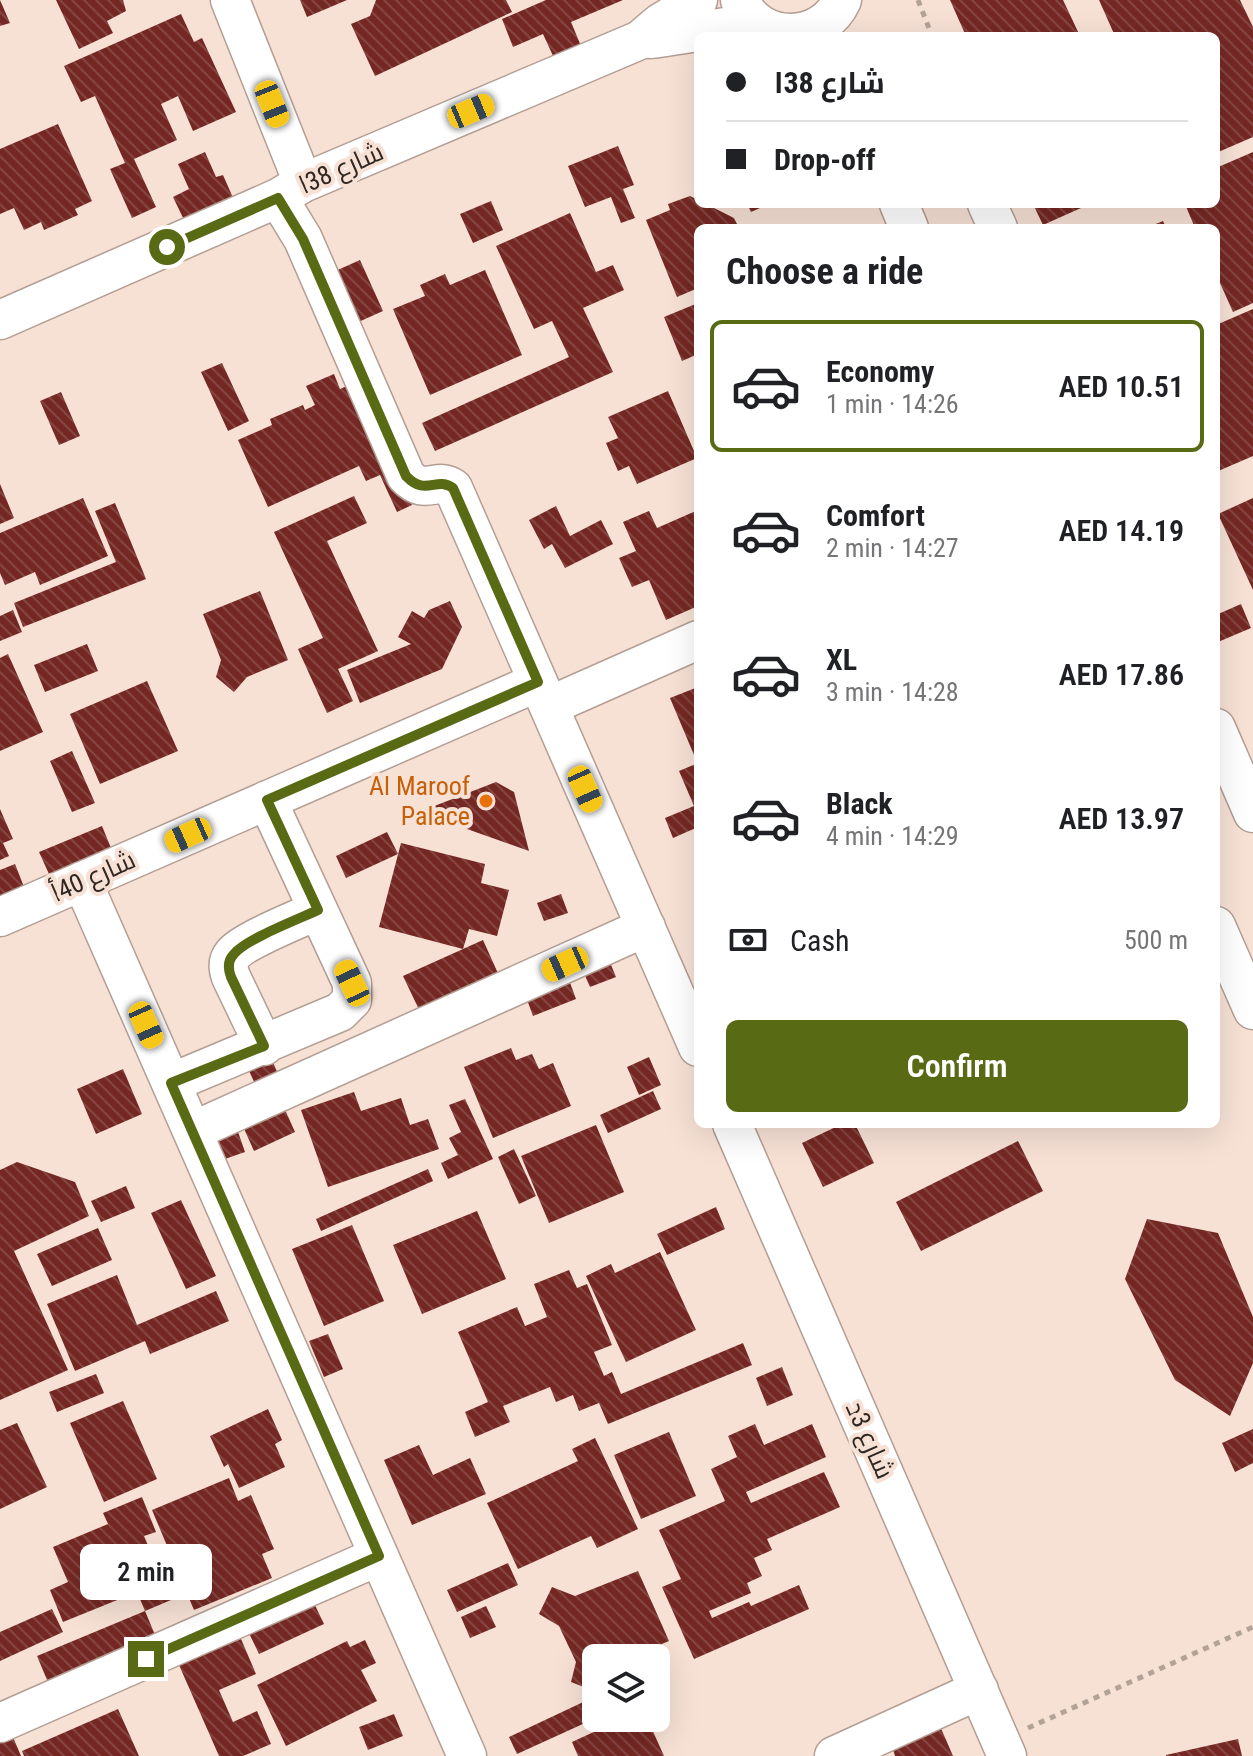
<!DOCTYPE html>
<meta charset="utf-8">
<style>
:root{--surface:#fff;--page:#f2f2f2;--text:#202124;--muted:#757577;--line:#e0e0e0;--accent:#596a15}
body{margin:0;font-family:"Roboto Condensed",Cairo,sans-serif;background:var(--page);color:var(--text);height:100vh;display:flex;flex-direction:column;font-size:30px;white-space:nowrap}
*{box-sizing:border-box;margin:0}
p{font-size:26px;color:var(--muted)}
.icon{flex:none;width:44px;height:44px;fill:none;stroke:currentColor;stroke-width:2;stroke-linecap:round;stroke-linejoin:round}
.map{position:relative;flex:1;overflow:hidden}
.sheet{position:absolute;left:694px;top:224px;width:526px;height:904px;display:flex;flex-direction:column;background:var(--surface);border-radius:12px;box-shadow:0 8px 32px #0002}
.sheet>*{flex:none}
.top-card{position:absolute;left:694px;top:32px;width:526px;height:176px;border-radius:12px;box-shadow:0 8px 32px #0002;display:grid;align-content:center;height:176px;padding:0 32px;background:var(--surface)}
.buttons{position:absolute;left:582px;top:1644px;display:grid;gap:16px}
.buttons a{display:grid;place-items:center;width:88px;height:88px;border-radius:12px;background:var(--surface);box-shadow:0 8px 32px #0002;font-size:40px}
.end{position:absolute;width:36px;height:36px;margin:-18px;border:10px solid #596a15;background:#fff;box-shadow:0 0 0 4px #fff}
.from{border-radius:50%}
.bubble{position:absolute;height:56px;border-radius:12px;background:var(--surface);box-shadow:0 8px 32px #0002;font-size:26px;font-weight:600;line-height:56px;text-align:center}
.car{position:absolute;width:24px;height:48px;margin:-24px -12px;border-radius:10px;box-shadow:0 0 6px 2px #0007;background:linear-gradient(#f5c518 24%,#345 0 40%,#f5c518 0 76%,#345 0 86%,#f5c518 0)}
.top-card b{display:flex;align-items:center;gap:28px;height:76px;font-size:30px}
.top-card b+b{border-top:2px solid var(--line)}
.top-card i{width:20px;height:20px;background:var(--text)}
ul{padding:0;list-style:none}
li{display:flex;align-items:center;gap:24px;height:132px;margin:0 16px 12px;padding:0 16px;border:4px solid transparent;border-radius:12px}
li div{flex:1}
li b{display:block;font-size:30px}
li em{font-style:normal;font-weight:600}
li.current{border-color:var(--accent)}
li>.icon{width:72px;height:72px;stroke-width:1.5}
h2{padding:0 32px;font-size:36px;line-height:96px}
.pay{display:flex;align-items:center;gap:20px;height:88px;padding:0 32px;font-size:30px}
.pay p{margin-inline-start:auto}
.button{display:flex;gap:16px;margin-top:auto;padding:16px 32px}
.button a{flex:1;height:92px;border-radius:12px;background:var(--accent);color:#fff;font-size:32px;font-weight:600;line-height:92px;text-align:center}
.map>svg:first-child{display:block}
.building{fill:url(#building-back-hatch)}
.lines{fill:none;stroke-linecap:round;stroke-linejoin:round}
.minor-casing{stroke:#b39e93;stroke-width:41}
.path{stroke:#b3a298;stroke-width:5;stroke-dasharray:6 6;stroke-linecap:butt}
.minor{stroke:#fff;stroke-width:38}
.route{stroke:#596a15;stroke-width:10}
.food-dot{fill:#e8710a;stroke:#f7e1d5;stroke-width:3}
.labels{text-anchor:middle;stroke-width:8;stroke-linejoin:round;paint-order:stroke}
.street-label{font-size:26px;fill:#2f2722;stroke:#f7e1d5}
.food-label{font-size:26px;fill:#c56008;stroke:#f7e1d5;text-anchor:end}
</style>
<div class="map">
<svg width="1253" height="1756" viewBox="0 0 1253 1756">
<defs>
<pattern id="building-back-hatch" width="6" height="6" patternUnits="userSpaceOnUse" patternTransform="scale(2)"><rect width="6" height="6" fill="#752823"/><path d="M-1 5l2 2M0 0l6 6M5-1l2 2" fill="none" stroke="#844642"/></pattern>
</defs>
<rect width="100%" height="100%" fill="#f7e1d5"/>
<path class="building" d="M0 0 10 23 0 26Z
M56 0H123L126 11 107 21 113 33 79 49Z
M300 0H347L307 17Z
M376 0H506L512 12 375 76 351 24 370 16Z
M546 0H623L571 22 581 46 554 58 543 34 513 47 502 19Z
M950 0H1063L1080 36H966Z
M1099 0H1240L1253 27V137L1216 153V36H1115Z
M181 14 194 42 202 38 236 112 193 131 178 96 161 104 177 140 134 159 156 207 132 218 110 169 125 163 95 96 81 102 64 66Z
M58 124 92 201 75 209 78 215 44 230 41 222 24 230 14 208 0 214V149Z
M618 146 634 185 623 189 635 218 621 223 611 197 585 207 568 166Z
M205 152 216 177 223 175 234 200 185 222 173 197 189 189 178 164Z
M1253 152V303L1233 312 1216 274V228H1195L1185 204H1216V168Z
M690 196 698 200V204H706L734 218 739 228H698V288L677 297 646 220 670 210 668 204Z
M491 201 503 230 473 243 460 214Z
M747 204H769L751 212Z
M1033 204H1079L1081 208 1043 225Z
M570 213 596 272 613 265 624 290 583 308 613 372 435 451 422 423 569 357 552 321 534 329 496 246Z
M1163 221 1166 228H1146Z
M360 260 383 311 354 324 331 273Z
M485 270 522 355 430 395 393 309 425 296 420 285 445 274 450 285Z
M698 303V354L682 361 664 317Z
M1253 309V456L1216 472V325Z
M222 363 249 421 228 431 201 372Z
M334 374 340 389 356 382 412 505 397 512 380 475 366 481 359 466 268 507 238 440 272 425 270 419 303 405 305 410 315 405 306 386Z
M668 391 697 458 637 484 629 466 618 471 606 443 618 438 608 417Z
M61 392 80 436 59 445 40 401Z
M0 484 14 518 0 524Z
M354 496 367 523 327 541 378 651 338 669 353 701 327 713 298 649 323 638 274 532Z
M83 498 108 556 40 585 35 572 5 585 0 573V533Z
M1253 498V590L1218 514Z
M115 503 146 579 23 627 14 603 116 562 95 511Z
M556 506 570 536 601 520 613 544 565 568 552 544 544 549 529 520Z
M698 510V606L666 620 649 580 632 587 619 558 636 551 623 522 649 511 657 528Z
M260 591 288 660 247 677 234 692 216 677 221 660 203 614Z
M450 601 462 627 442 669 360 703 347 670 411 644 398 637 412 611 424 618 429 610Z
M1241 604 1251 628 1218 642 1216 615Z
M13 610 22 632 0 641V616Z
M87 644 98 671 45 692 34 665Z
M8 654 43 732 0 751V658Z
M147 681 178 751 100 784 70 714Z
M698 687V753L694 755 670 698Z
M72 751 95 803 72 812 50 761Z
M698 763V804L694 806 679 771Z
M496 782 514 792 529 851 419 812Z
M694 806 698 815V827L673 838 665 818Z
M0 809 13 839 3 843 9 856 0 860Z
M102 826 111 848 49 874 39 852Z
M387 832 398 854 346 878 336 856Z
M401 843 485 864 481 883 509 890 497 936 469 929 463 949 483 940 501 980 422 1016 403 976 463 949 379 927Z
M15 864 24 887 0 897V870Z
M561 894 568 913 544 921 537 903Z
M609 960 616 977 590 987 583 971Z
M569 980 576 999 533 1016 526 997Z
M511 1048 516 1060 532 1054 539 1069 553 1063 571 1106 493 1138 464 1067Z
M268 1051 279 1076 256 1086 245 1062Z
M649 1057 661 1085 639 1095 627 1067Z
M123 1069 142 1114 96 1134 77 1089Z
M653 1091 661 1109 608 1133 600 1115Z
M354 1092 361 1111 401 1098 410 1125 428 1119 439 1149 328 1187 301 1110Z
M465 1099 493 1159 448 1179 441 1163 458 1155 449 1138 461 1132 449 1105Z
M282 1103 295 1132 254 1151 241 1122Z
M842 1124H855L874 1163 823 1187 802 1143Z
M596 1125 624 1192 549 1223 521 1156Z
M236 1126 245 1152 222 1160 212 1134Z
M1018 1141 1043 1191 921 1251 896 1202Z
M514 1149 536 1196 519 1204 498 1157Z
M17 1162 75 1182 89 1216 14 1251 68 1370 0 1400V1170Z
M428 1169 433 1181 321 1231 316 1219Z
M126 1186 135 1208 101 1222 91 1201Z
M181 1200 216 1276 186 1289 151 1213Z
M716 1207 725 1229 667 1255 657 1234Z
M477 1211 506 1279 422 1314 393 1245Z
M1147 1219 1218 1233 1253 1317V1363L1230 1416 1175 1380 1125 1279Z
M352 1225 384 1301 324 1326 292 1249Z
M98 1228 112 1260 52 1286 37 1254Z
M660 1252 696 1330 626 1362 586 1276 611 1264 615 1273Z
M569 1270 577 1288 587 1284 612 1345 594 1352 604 1376 612 1372 621 1394 743 1343 752 1365 608 1424 599 1403 579 1411 573 1395 556 1402 550 1387 503 1406 510 1422 475 1437 465 1412 488 1402 458 1332 517 1307 525 1326 547 1317 534 1284Z
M117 1275 137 1325 216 1291 229 1321 150 1354 145 1341 75 1371 47 1304Z
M328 1334 343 1369 324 1377 309 1341Z
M782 1367 793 1395 767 1406 756 1378Z
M96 1374 104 1393 57 1412 49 1392Z
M123 1401 157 1479 104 1502 70 1423Z
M268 1409 282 1440 275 1444 285 1467 239 1488 228 1464 224 1467 210 1436Z
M17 1423 47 1487 0 1509V1430Z
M755 1424 764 1445 812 1424 826 1457 746 1492 751 1503 824 1472 840 1507 767 1539 772 1550 754 1558 762 1576 747 1583 751 1593 709 1611 712 1618 749 1602 751 1606 799 1585 809 1609 694 1659 662 1587 681 1579 659 1530 725 1501 711 1469 737 1457 728 1436Z
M1253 1429V1463L1235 1472 1222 1443Z
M669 1432 696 1496 641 1519 614 1455Z
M595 1438 638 1529 597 1548 591 1536 518 1569 487 1503 578 1461 572 1449Z
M419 1445 433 1475 470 1458 486 1494 412 1525 384 1460Z
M229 1478 238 1501 251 1495 274 1549 262 1554 272 1578 194 1610 152 1510Z
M142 1497 156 1532 144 1536 171 1600 145 1611 137 1592 63 1622 50 1590 68 1582 53 1547 108 1524 103 1513Z
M508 1563 518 1585 457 1612 447 1590Z
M638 1571 669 1641 628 1658H596L594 1691 571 1682 576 1662 559 1626 539 1614 552 1587 575 1596Z
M313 1601 324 1624 259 1654 248 1631Z
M486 1606 496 1627 470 1638 461 1617Z
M52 1609 63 1632 0 1661V1632Z
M145 1611 158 1642 50 1687 37 1656Z
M241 1639 256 1674 219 1690 233 1722 257 1711 271 1744 243 1756H219L179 1665Z
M365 1640 376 1663 361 1670 377 1701 286 1746 257 1685 347 1641 350 1647Z
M596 1696V1718L517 1754 509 1737Z
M118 1709 139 1756H24L22 1751Z
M394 1714 403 1736 368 1750 359 1727Z
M624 1718H647L664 1756H578L572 1742Z
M940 1726 953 1756H895L892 1746Z
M13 1737 21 1756H0V1742Z
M1238 1739 1242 1756H1166V1755Z"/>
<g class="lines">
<defs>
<path id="minor" d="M230 0 303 183
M740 0C759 45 823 43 842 0
M650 39C686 35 721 26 757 23
M278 198 303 239 406 476C426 497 436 476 453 488L698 1047
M899 204 909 228
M987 204 998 228
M0 320 278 198 303 183 640 40 660 23 698 0
M549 706 698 640
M1216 728 1253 813
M82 881 467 1756
M0 917 538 682
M1216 926 1253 1010
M264 1046 231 977C228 969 227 961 233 954 245 940 299 919 318 910
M171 1083 340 1012 352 1000V983L267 800
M732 1124 1007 1756
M193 1131 646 927
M0 1723 379 1556
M834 1756 979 1690"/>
</defs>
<use href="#minor" class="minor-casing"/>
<path class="path" d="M918 0 932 36
M1028 1728 1253 1627"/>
<use href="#minor" class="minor"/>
</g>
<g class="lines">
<path class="route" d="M146 1659 379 1556 171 1083 264 1046 231 977C228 969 227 961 234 954 246 939 299 919 318 910L267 800 538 682 453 488C436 476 426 497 406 476L303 239 278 198 167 247"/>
</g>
<circle class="food-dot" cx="486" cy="801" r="8"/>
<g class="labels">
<g class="street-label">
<text transform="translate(341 168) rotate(-24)" y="9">شارع 38ا</text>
<text transform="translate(93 876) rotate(-24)" y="9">شارع 40أ</text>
<text transform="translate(870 1440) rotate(66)" y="9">شارع 3د</text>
</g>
<g class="food-label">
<text x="470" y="795">Al Maroof<tspan x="470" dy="30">Palace</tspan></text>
</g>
</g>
</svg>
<div class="buttons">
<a><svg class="icon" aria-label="layers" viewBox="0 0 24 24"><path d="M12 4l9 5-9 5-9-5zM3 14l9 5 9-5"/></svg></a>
</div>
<i class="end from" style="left:167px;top:247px"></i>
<i class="end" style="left:146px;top:1659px"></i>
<div class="bubble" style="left:80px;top:1544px;width:132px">2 min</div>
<i class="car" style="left:272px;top:104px;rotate:158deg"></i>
<i class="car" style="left:471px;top:111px;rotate:67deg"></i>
<i class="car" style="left:585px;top:789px;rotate:156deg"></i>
<i class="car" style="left:188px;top:835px;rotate:246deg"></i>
<i class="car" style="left:565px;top:964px;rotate:246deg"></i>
<i class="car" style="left:352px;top:983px;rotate:335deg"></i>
<i class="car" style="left:146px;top:1025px;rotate:156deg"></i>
<div class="top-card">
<b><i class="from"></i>شارع 38ا</b>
<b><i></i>Drop-off</b>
</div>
<section class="sheet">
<h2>Choose a ride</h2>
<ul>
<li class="current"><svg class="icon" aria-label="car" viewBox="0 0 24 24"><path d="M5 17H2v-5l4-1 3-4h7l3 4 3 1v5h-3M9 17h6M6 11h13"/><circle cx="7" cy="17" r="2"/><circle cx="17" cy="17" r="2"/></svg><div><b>Economy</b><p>1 min · 14:26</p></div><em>AED 10.51</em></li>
<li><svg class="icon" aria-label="car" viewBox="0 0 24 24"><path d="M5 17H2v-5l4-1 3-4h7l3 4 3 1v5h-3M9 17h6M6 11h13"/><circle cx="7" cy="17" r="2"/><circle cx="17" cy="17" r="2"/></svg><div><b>Comfort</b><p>2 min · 14:27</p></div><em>AED 14.19</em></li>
<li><svg class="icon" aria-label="car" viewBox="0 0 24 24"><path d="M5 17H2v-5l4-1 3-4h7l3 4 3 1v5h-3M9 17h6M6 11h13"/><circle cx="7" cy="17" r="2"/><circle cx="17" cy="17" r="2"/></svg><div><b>XL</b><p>3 min · 14:28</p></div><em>AED 17.86</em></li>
<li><svg class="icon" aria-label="car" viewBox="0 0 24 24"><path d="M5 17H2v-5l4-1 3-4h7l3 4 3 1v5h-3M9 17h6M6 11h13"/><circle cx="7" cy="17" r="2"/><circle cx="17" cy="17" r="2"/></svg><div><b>Black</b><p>4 min · 14:29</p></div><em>AED 13.97</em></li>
</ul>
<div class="pay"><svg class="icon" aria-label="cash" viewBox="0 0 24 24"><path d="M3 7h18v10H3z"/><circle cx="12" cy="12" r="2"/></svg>Cash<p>500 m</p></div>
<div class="button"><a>Confirm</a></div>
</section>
</div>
